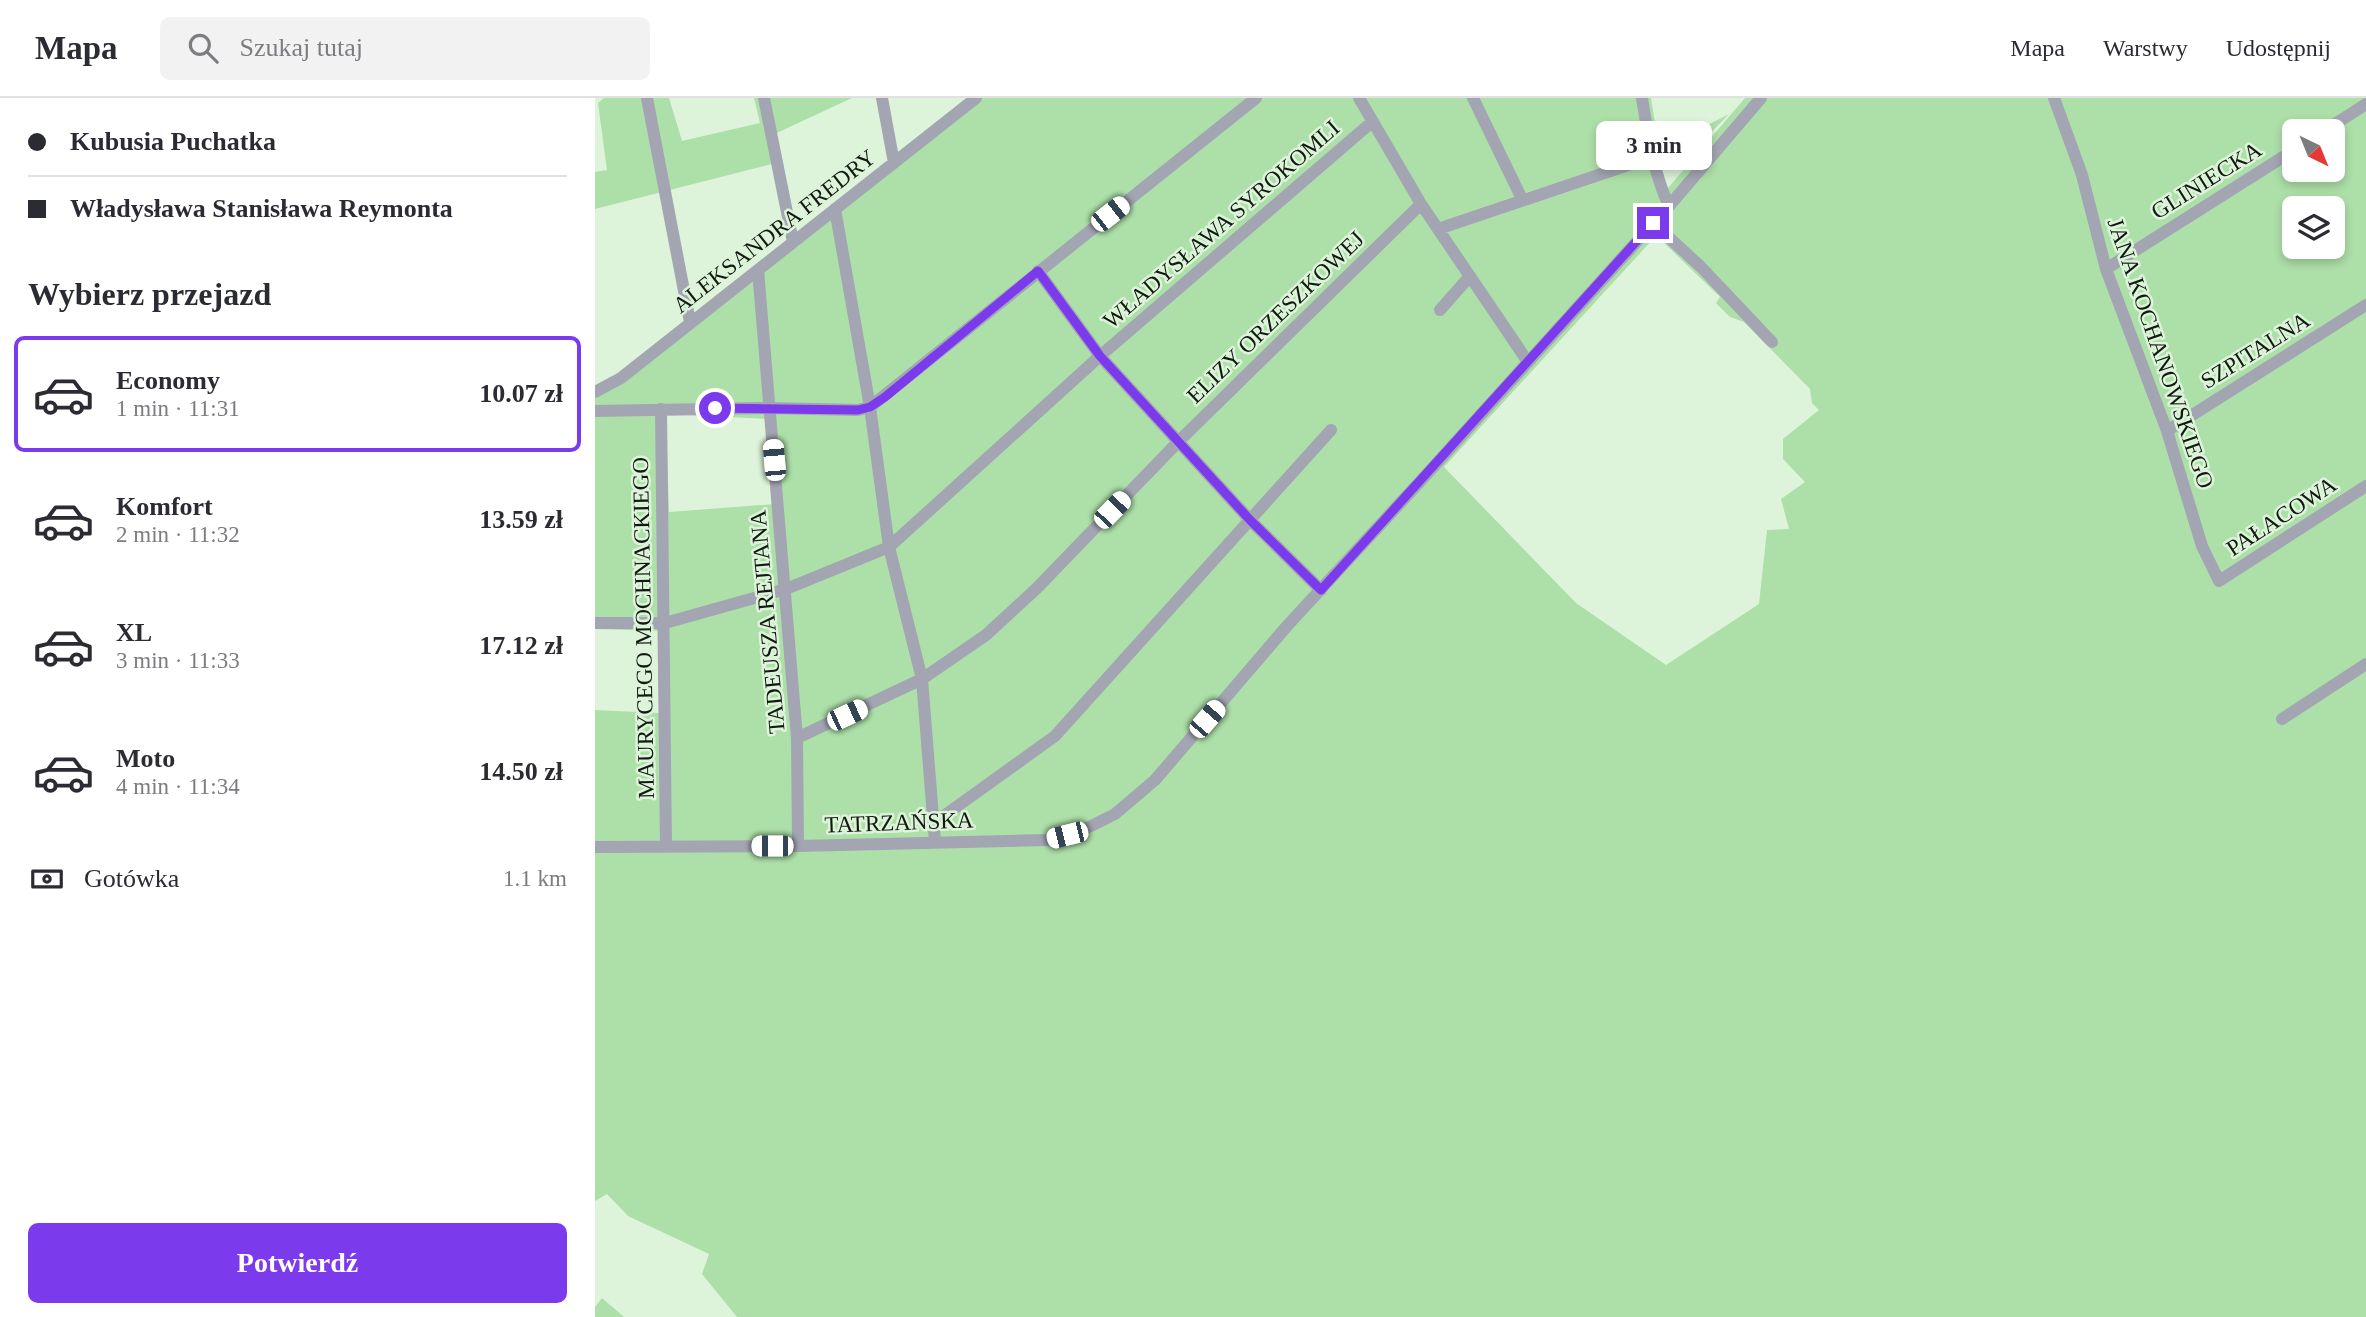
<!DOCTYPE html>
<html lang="pl">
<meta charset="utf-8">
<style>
:root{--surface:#fff;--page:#f2f2f3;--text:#2b2b33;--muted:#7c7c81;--line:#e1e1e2;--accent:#7c3aed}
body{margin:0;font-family:Georgia,serif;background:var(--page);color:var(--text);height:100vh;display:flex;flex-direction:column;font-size:26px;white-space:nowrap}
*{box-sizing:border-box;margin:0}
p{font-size:23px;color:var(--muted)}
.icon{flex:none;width:38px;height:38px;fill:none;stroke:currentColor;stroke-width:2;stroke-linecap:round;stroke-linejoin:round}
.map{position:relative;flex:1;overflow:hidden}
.drawer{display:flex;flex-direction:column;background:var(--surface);width:595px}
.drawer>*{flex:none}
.hud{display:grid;align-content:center;height:154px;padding:0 28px;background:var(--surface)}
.needle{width:46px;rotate:137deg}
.fabs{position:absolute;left:1687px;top:21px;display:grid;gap:14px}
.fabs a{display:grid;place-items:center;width:63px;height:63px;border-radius:10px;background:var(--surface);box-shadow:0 4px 10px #0003;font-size:35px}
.end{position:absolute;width:32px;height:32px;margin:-16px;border:9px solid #7c3aed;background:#fff;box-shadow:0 0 0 4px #fff}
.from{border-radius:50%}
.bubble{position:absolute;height:49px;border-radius:10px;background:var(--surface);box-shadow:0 4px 10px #0003;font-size:23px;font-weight:600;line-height:49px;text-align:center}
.car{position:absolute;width:21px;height:42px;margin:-21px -10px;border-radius:9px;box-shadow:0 0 5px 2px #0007;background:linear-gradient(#fff 24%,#345 0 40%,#fff 0 76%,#345 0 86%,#fff 0)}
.hud b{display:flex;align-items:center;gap:24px;height:66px;font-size:26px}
.hud b+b{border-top:2px solid var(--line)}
.hud i{width:18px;height:18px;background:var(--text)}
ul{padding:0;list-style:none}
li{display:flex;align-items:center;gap:21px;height:116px;margin:0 14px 10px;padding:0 14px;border:4px solid transparent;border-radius:10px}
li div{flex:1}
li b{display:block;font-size:26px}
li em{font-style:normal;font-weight:600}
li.current{border-color:var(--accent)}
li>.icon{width:63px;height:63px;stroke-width:1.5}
h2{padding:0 28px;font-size:32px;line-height:84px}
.pay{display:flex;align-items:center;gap:18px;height:77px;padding:0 28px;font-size:26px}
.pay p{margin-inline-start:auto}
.primary-button{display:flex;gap:14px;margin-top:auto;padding:14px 28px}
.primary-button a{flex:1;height:80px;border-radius:10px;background:var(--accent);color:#fff;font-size:28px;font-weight:600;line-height:80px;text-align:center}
header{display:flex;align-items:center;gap:42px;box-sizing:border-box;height:98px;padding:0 35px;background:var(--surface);border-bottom:2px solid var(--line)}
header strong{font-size:33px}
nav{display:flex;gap:38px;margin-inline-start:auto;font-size:24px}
.search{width:490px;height:63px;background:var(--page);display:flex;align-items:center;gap:18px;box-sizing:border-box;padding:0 24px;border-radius:10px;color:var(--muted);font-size:26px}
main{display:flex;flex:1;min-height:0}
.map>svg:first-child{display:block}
.green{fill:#addfa8;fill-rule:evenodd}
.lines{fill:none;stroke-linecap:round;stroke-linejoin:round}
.minor{stroke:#a3a5b3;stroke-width:12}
.route{stroke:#7c3aed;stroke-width:9}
.labels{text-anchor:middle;stroke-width:5;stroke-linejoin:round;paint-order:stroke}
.street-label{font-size:23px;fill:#111910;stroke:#ddf4da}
</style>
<header>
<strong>Mapa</strong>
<div class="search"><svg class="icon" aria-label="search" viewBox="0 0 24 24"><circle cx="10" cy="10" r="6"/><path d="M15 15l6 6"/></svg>Szukaj tutaj</div>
<nav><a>Mapa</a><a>Warstwy</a><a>Udostępnij</a></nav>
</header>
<main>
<section class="drawer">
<div class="hud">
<b><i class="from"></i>Kubusia Puchatka</b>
<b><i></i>Władysława Stanisława Reymonta</b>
</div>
<h2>Wybierz przejazd</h2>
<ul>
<li class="current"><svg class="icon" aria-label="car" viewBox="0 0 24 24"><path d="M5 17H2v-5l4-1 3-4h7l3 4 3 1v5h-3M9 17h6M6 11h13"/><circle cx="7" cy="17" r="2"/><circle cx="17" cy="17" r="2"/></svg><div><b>Economy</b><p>1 min · 11:31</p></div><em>10.07 zł</em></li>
<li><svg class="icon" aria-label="car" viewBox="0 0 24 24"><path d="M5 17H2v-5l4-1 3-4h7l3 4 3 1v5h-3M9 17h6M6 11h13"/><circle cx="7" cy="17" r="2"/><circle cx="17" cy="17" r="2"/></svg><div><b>Komfort</b><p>2 min · 11:32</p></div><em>13.59 zł</em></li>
<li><svg class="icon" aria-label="car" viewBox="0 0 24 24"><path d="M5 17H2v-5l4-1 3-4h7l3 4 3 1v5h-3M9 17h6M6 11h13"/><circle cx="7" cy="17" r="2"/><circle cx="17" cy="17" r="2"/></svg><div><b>XL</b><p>3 min · 11:33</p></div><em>17.12 zł</em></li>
<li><svg class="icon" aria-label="car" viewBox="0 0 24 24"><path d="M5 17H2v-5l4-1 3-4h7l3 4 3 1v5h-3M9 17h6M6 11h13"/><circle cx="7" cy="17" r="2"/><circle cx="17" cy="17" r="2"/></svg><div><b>Moto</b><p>4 min · 11:34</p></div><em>14.50 zł</em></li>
</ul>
<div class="pay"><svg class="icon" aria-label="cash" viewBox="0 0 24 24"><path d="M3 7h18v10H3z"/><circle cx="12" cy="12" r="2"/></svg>Gotówka<p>1.1 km</p></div>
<div class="primary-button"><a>Potwierdź</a></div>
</section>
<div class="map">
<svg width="1771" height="1219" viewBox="0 0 1771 1219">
<rect width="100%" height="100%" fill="#ddf4da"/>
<path class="green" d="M9 0H74L87 43 165 25 159 0H257L173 39 177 66 0 111V74L12 72 3 5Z
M372 0H1056L1069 83 1073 90 1150 0H1771V1219H142L107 1176 114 1156 33 1118 12 1096 0 1103V612L64 615V533L0 531V290L24 276ZM1699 33H1738V72H1699ZM1699 110H1738V149H1699ZM1064 140 1125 199 1121 205 1135 219 1149 224 1215 291 1217 305 1224 312 1188 341V361L1210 384 1186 401 1194 431 1172 432 1164 506 1071 567 981 505 849 369 1058 141 1060 143ZM71 316 172 321 180 406 74 414Z
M1134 16 1101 50 1097 35Z
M7 1200 29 1219H0V1209Z"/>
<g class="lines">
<path class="minor" d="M52 0 95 224
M169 0 198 144
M287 0 299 65
M764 0 826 106 933 264
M878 0 927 101
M1047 0C1053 37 1058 74 1074 108
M1459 0 1487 77 1511 171 1572 333 1607 448 1624 483 1771 388
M1729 33 1771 6
M240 111 275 309 294 449 327 581 340 744
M1058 125 1106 169 1177 244
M843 131 1057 59
M1511 171 1699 52
M163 172 202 640 203 748
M443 173 505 258 655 422 726 492
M845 212 875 178
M0 294 26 280 381 0
M66 311 71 748
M0 313 174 310 263 312 275 309 661 0
M1572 333 1771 207
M0 525H70L191 491 294 449 505 258 777 24
M1687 621 1771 566
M202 640 327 581 391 537 442 490 583 344 826 106
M339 725 460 638 736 332
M0 749 203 748 454 742 492 730 520 716 560 682 692 528 832 376 1074 108 1166 0"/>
</g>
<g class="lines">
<path class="route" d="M120 310 263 312 275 309 290 299 443 173 505 258 655 422 726 492 1058 125"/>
</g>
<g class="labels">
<g class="street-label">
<text transform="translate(1611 82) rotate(-32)" y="8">GLINIECKA</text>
<text transform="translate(626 126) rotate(-41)" y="8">WŁADYSŁAWA SYROKOMLI</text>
<text transform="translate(179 133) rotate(-38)" y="8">ALEKSANDRA FREDRY</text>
<text transform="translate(680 219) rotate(-44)" y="8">ELIZY ORZESZKOWEJ</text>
<text transform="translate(1660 252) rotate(-32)" y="8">SZPITALNA</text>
<text transform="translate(1566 255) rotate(71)" y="8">JANA KOCHANOWSKIEGO</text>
<text transform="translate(1686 418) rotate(-33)" y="8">PAŁACOWA</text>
<text transform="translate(172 524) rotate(-95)" y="8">TADEUSZA REJTANA</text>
<text transform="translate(48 530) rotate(-91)" y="8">MAURYCEGO MOCHNACKIEGO</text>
<text transform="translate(304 724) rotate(-2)" y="8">TATRZAŃSKA</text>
</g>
</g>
</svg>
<div class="fabs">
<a><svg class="needle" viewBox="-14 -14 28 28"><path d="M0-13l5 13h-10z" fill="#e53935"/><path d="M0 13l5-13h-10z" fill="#7c7c81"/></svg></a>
<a><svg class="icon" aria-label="layers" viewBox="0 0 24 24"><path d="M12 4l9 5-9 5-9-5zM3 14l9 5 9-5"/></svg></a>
</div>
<i class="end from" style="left:120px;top:310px"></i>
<i class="end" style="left:1058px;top:125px"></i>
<div class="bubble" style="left:1001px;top:23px;width:116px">3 min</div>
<i class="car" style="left:515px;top:116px;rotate:52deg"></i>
<i class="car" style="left:179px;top:362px;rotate:355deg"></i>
<i class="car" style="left:517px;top:412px;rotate:44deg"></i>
<i class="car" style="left:252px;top:617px;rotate:65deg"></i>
<i class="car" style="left:612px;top:621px;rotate:41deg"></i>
<i class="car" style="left:472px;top:737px;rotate:256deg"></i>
<i class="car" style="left:177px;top:748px;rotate:270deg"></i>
</div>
</main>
